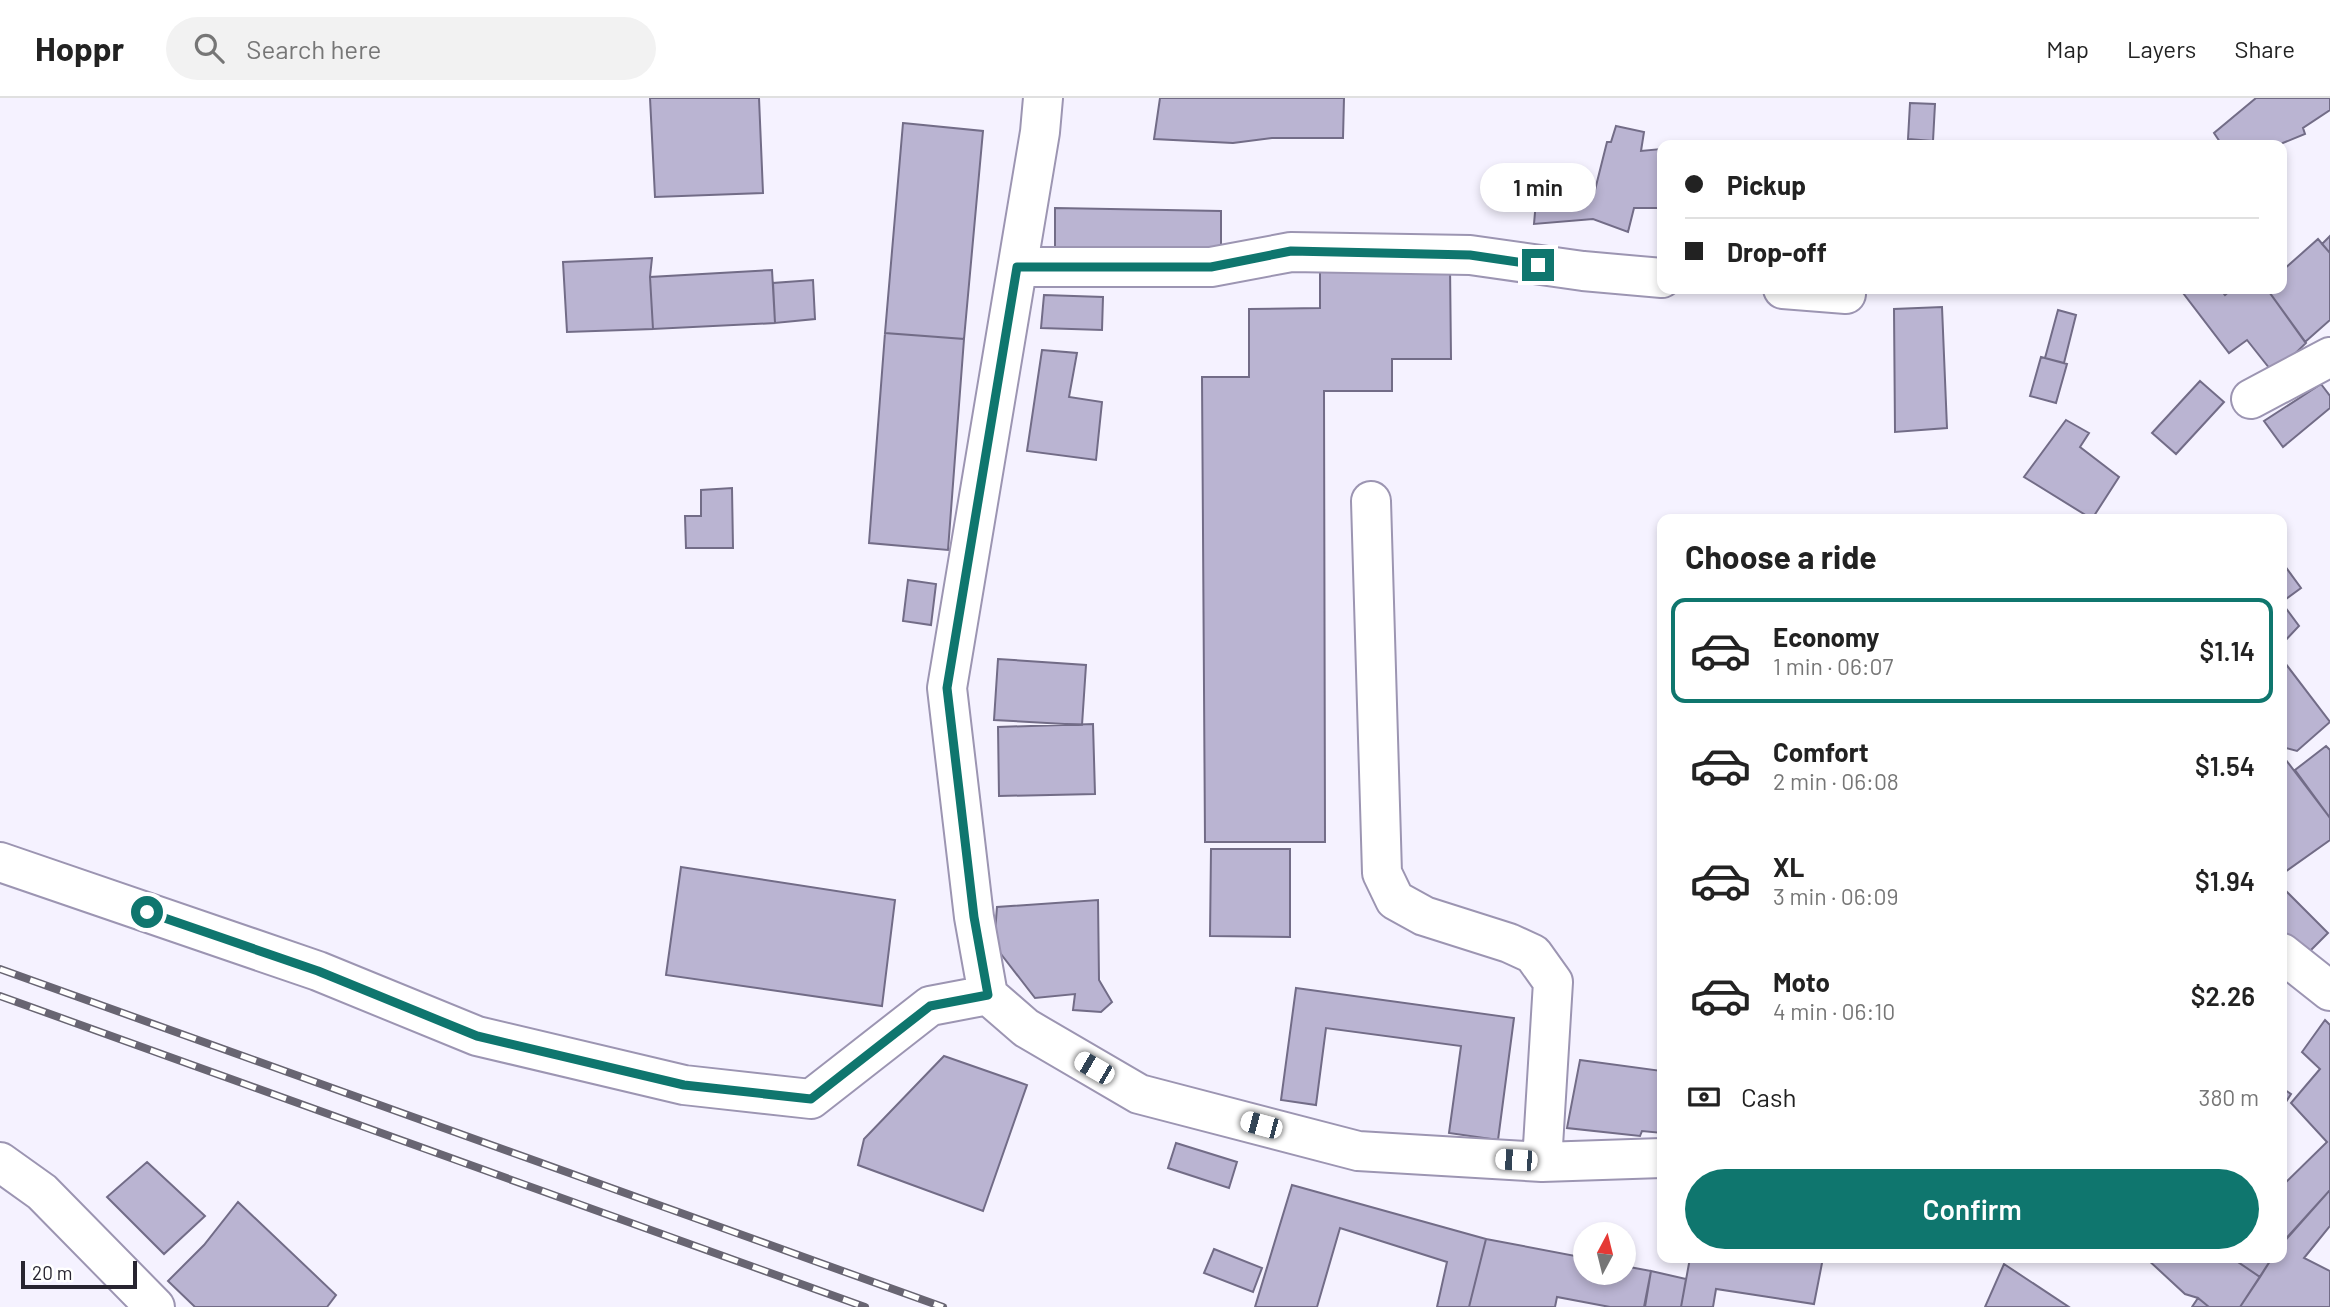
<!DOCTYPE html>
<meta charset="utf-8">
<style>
:root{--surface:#fff;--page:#f2f2f2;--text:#222;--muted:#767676;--line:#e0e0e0;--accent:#0f766e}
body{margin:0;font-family:Barlow,sans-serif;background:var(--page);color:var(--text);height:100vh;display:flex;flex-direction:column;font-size:26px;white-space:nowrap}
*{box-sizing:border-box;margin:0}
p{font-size:23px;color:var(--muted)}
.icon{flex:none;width:38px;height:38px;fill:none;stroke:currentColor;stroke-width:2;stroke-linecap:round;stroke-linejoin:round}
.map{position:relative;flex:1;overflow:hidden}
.details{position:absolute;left:1657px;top:416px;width:630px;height:749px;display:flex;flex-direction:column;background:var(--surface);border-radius:14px;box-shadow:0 4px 10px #0003}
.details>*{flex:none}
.banner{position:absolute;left:1657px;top:42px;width:630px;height:154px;border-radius:14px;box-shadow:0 4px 10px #0003;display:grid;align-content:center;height:154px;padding:0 28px;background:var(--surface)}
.needle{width:46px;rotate:7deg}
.fabs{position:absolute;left:1573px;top:1124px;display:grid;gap:14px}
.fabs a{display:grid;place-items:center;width:63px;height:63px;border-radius:50%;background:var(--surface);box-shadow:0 4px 10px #0003;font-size:35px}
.scale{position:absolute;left:21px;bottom:18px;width:116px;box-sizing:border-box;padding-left:7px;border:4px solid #272430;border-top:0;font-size:19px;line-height:24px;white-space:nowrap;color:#272430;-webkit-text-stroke:5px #fff;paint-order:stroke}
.end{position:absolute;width:32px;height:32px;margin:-16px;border:9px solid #0f766e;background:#fff;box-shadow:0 0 0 4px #fff}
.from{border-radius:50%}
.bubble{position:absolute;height:49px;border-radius:24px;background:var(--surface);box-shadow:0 4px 10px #0003;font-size:23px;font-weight:600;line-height:49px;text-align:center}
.car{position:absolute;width:21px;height:42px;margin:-21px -10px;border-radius:9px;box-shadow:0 0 5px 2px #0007;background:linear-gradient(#fff 24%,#345 0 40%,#fff 0 76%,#345 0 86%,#fff 0)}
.banner b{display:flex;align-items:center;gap:24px;height:66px;font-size:26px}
.banner b+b{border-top:2px solid var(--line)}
.banner i{width:18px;height:18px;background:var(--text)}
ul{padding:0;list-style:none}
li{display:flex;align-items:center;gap:21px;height:105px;margin:0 14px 10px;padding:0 14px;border:4px solid transparent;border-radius:14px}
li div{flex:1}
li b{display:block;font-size:26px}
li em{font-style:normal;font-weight:600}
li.current{border-color:var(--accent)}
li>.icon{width:63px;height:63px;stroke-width:1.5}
h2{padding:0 28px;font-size:32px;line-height:84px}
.pay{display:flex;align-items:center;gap:18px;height:77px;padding:0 28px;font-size:26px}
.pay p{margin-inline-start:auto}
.primary-button{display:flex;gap:14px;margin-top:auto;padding:14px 28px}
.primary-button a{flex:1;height:80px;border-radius:42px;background:var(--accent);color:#fff;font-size:28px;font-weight:600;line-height:80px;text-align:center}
header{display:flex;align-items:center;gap:42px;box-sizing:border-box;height:98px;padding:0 35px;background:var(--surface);border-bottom:2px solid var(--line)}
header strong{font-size:33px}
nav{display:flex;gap:38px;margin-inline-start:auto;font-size:24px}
.search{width:490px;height:63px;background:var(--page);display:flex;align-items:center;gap:18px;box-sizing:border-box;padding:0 24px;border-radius:38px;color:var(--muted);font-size:26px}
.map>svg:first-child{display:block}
.building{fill:#bab4d2;stroke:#726c87;stroke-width:2}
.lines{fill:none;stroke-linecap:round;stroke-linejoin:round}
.minor-casing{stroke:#9c95b2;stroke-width:42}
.minor{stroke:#fff;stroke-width:38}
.rail-casing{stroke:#686572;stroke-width:8}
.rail{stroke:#fff;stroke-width:5;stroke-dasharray:16;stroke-linecap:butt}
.route{stroke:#0f766e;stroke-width:9}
</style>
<header>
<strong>Hoppr</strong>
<div class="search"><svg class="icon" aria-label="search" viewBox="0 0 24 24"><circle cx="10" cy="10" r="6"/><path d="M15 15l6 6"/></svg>Search here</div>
<nav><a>Map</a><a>Layers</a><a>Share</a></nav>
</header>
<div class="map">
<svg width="2330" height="1209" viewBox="0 0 2330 1209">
<rect width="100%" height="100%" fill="#f5f2ff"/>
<path class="building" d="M650 0H759L763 95 655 99Z
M1160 0H1344L1343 40H1272L1233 45 1154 41Z
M2256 0H2330V12L2303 30 2305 36 2278 47H2222L2214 35Z
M1910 5 1935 6 1933 43 1908 41Z
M903 25 983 33 964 241 885 235Z
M1616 28 1644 34 1641 53 1661 51 1659 110H1634L1628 134 1593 121 1534 126 1537 92 1594 96 1607 44H1611Z
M1055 110 1221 113V154L1055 151Z
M2330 138V155L2322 146Z
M2318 141 2330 155V222L2305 244 2267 191H2282V173Z
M652 160 650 179 653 231 567 234 563 164Z
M1320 167H1450L1451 261H1392V293H1324L1325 744H1205L1202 279H1249V211L1320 210Z
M772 172 775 225 653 231 650 179Z
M813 182 815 221 775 225 773 185Z
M2180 191H2220L2225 197 2232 191H2267L2306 245 2274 276 2247 242 2229 255Z
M1044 197 1103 199 1102 232 1041 230Z
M1942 209 1947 330 1895 334 1894 211Z
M2058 212 2076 217 2064 265 2045 260Z
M885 235 964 241 948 452 869 445Z
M1042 252 1077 255 1069 299 1102 304 1096 362 1027 353Z
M2041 259 2067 266 2056 305 2030 298Z
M2200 283 2224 304 2176 356 2152 335Z
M2321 286 2330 298V310L2283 349 2264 323Z
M2066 322 2089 335 2080 349 2119 379 2092 421 2024 379Z
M732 390 733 450H686L685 418H701V392Z
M2282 464 2301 490 2282 504Z
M908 482 936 486 931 527 903 523Z
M2282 505 2299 528 2282 546Z
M998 561 1086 567 1082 627 994 622Z
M2282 561 2330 624 2297 653 2282 649Z
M1093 626 1095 696 999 698 998 629Z
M2326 648 2330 652V720L2295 672Z
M2286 662 2330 720V742L2282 776V665Z
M1211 751H1290V839L1210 838Z
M681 769 895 802 882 908 666 877Z
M2282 789 2328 835 2300 863 2282 845Z
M1098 802 1099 882 1112 904 1101 914 1073 912 1075 896 1035 900 994 847 997 809Z
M1296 890 1514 920 1498 1042 1449 1035 1461 948 1326 930 1316 1007 1281 1002Z
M2325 922 2330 927V1092L2282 1146V1088L2327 1044 2291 1005 2320 971 2302 954Z
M944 958 1027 987 983 1113 858 1067 864 1041Z
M1580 962 1662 973V1035L1642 1033 1640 1038 1567 1030Z
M2282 990 2291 996 2282 1010Z
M1176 1045 1237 1064 1229 1090 1168 1070Z
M147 1064 205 1118 164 1156 107 1099Z
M1292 1087 1486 1141 1469 1209H1437L1447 1164 1340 1130 1317 1209H1255Z
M2330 1092V1128L2304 1160 2330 1173V1209H2240L2272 1160H2282V1145Z
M238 1104 336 1197 327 1209H195L168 1183 204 1147Z
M1486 1141 1586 1160V1174H1624V1168L1651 1173 1644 1209H1610L1557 1199 1555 1209H1469Z
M1214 1151 1262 1170 1253 1194 1204 1175Z
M1690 1160H1823L1814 1206 1716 1191 1713 1209H1681Z
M2146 1160H2232L2260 1179 2240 1209H2209L2198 1200 2185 1196Z
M2232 1160H2272L2260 1179Z
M2004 1166 2069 1209H1985Z
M1651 1173 1686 1181 1681 1209H1645Z
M2198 1200 2209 1209H2192Z"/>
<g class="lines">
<defs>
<path id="minor" d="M1043 0 1040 34 947 590 974 819 988 897 1026 930 1139 996 1358 1053 1542 1064 1662 1060
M1018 169H1211L1291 154 1470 157 1583 173 1662 180
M1783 191 1846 196
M2251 301 2330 259
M1371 403 1382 775 1395 802 1424 818 1509 845 1533 856 1553 884 1542 1064
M0 764 318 873 477 938 684 987 811 1001 930 908 988 897
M2282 855 2330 893
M0 1064 42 1094 155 1209"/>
</defs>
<use href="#minor" class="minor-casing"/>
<use href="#minor" class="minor"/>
<defs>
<path id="rail" d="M0 871 943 1209
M0 898 865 1209"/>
</defs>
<use href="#rail" class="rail-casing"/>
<use href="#rail" class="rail"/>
</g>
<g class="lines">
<path class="route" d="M147 814 318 873 477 938 684 987 811 1001 930 908 988 897 974 819 947 590 1017 169H1211L1291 153 1470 157 1538 167"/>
</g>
</svg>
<div class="fabs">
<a><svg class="needle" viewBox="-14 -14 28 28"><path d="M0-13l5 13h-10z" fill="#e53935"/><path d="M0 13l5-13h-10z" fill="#767676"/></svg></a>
</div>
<div class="scale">20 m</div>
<i class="end from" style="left:147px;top:814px"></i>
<i class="end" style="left:1538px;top:167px"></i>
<div class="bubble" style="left:1480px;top:65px;width:116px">1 min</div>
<i class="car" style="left:1094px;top:970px;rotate:300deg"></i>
<i class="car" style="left:1261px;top:1027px;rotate:285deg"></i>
<i class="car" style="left:1516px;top:1062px;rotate:273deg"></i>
<div class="banner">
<b><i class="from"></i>Pickup</b>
<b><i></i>Drop-off</b>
</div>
<section class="details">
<h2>Choose a ride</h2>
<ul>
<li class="current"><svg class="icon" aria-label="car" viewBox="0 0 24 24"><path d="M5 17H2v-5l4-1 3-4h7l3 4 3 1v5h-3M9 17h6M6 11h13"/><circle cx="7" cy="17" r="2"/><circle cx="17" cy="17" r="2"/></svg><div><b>Economy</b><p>1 min · 06:07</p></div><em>$1.14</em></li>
<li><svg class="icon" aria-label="car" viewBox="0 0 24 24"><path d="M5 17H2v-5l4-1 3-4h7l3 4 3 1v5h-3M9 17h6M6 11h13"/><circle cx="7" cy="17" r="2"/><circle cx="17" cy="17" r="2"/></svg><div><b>Comfort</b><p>2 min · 06:08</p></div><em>$1.54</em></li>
<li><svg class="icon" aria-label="car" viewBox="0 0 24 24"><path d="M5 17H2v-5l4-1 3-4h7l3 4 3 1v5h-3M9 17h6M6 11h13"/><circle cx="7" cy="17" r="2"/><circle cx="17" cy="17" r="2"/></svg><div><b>XL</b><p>3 min · 06:09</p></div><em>$1.94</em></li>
<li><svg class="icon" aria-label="car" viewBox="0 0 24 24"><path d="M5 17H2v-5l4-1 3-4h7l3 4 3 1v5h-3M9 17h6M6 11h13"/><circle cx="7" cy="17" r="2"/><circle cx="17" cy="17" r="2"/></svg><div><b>Moto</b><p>4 min · 06:10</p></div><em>$2.26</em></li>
</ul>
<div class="pay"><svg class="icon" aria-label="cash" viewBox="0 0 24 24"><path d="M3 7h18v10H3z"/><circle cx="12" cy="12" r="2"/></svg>Cash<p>380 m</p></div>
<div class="primary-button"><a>Confirm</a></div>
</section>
</div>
